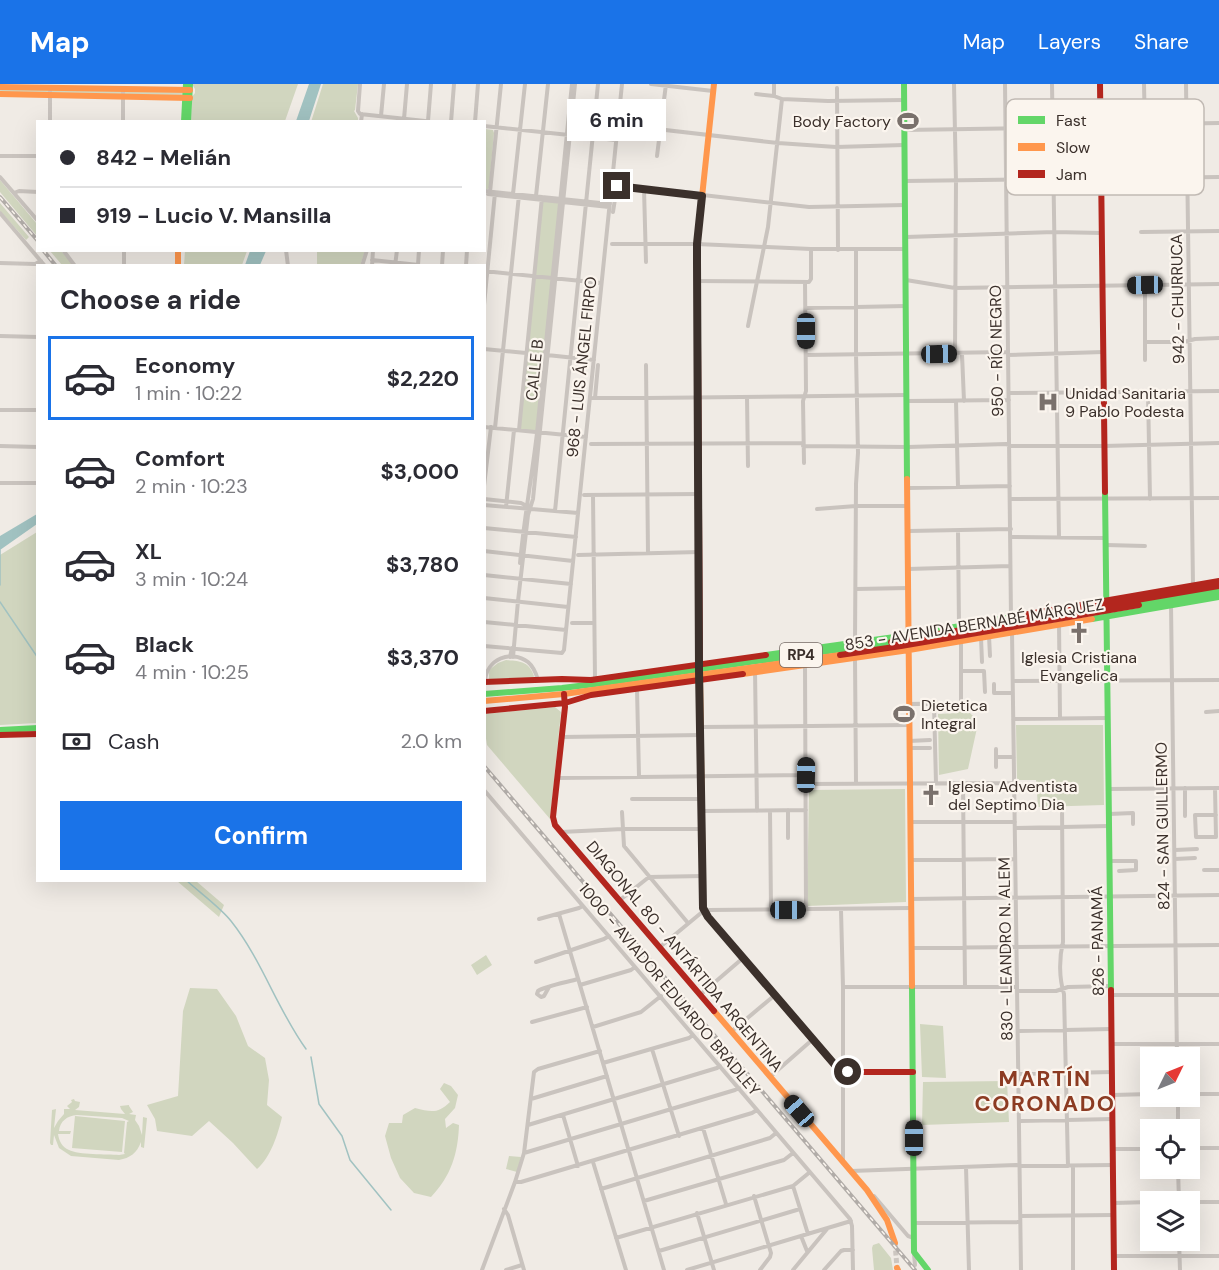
<!DOCTYPE html>
<meta charset="utf-8">
<style>
:root{--surface:#fff;--page:#f7f7f7;--text:#2b2b33;--muted:#7c7c81;--line:#e1e1e2;--accent:#1a73e8}
body{margin:0;font-family:"DM Sans",sans-serif;background:var(--page);color:var(--text);height:100vh;display:flex;flex-direction:column;font-size:22px;white-space:nowrap}
*{box-sizing:border-box;margin:0}
p{font-size:20px;color:var(--muted)}
.icon{flex:none;width:33px;height:33px;fill:none;stroke:currentColor;stroke-width:2;stroke-linecap:round;stroke-linejoin:round}
.map{position:relative;flex:1;overflow:hidden}
.panel{position:absolute;left:36px;top:180px;width:450px;height:618px;display:flex;flex-direction:column;background:var(--surface);border-radius:0px;box-shadow:0 6px 24px #0002}
.panel>*{flex:none}
.banner{position:absolute;left:36px;top:36px;width:450px;height:132px;border-radius:0px;box-shadow:0 6px 24px #0002;display:grid;align-content:center;height:132px;padding:0 24px;background:var(--surface)}
.needle{width:39px;rotate:47deg}
.controls{position:absolute;left:1140px;top:963px;display:grid;gap:12px}
.controls a{display:grid;place-items:center;width:60px;height:60px;border-radius:0px;background:var(--surface);box-shadow:0 6px 24px #0002;font-size:30px}
.end{position:absolute;width:27px;height:27px;margin:-14px;border:8px solid #3b302b;background:#fff;box-shadow:0 0 0 3px #fff}
.from{border-radius:50%}
.bubble{position:absolute;height:42px;border-radius:0px;background:var(--surface);box-shadow:0 6px 24px #0002;font-size:20px;font-weight:700;line-height:42px;text-align:center}
.car{position:absolute;width:18px;height:36px;margin:-18px -9px;border-radius:8px;box-shadow:0 0 4px 2px #0007;background:linear-gradient(#222 24%,#8ab4d8 0 40%,#222 0 76%,#8ab4d8 0 86%,#222 0)}
.banner b{display:flex;align-items:center;gap:21px;height:57px;font-size:22px}
.banner b+b{border-top:2px solid var(--line)}
.banner i{width:15px;height:15px;background:var(--text)}
ul{padding:0;list-style:none}
li{display:flex;align-items:center;gap:18px;height:84px;margin:0 12px 9px;padding:0 12px;border:3px solid transparent;border-radius:0px}
li div{flex:1}
li b{display:block;font-size:22px}
li em{font-style:normal;font-weight:700}
li.selected{border-color:var(--accent)}
li>.icon{width:54px;height:54px;stroke-width:1.5}
h2{padding:0 24px;font-size:27px;line-height:72px}
.pay{display:flex;align-items:center;gap:15px;height:66px;padding:0 24px;font-size:22px}
.pay p{margin-inline-start:auto}
.cta{display:flex;gap:12px;margin-top:auto;padding:12px 24px}
.cta a{flex:1;height:69px;border-radius:0px;background:var(--accent);color:#fff;font-size:24px;font-weight:700;line-height:69px;text-align:center}
header{display:flex;align-items:center;gap:36px;box-sizing:border-box;height:84px;padding:0 30px;background:var(--accent);color:#fff}
header strong{font-size:28px}
nav{display:flex;gap:33px;margin-inline-start:auto;font-size:21px}
.map>svg:first-child{display:block}
.green{fill:#d1d6bf;fill-rule:evenodd}
.water{fill:#a1c2c1}
.lines{fill:none;stroke-linecap:round;stroke-linejoin:round}
.stream{stroke:#a1c2c1;stroke-width:1.5}
.secondary-tunnel{stroke:#ccc6c0;stroke-width:5;stroke-dasharray:5 2.5;stroke-linecap:butt}
.street{stroke:#c9c3be;stroke-width:4}
.fast{stroke:#63d668;stroke-width:6}
.slow{stroke:#ff974d;stroke-width:6}
.jam{stroke:#b3261e;stroke-width:6}
.rail-casing{stroke:#b1aca8;stroke-width:4}
.rail{stroke:#fbf5ee;stroke-width:1.5;stroke-dasharray:4.5;stroke-linecap:butt}
.route{stroke:#3b302b;stroke-width:8}
.labels{text-anchor:middle;stroke-width:4.5;stroke-linejoin:round;paint-order:stroke}
.shield{fill:#fbf5ee;stroke:#756b66;stroke-width:1.5}
.shield-label{font-size:15px;font-weight:bold;fill:#3b302b}
.poi-label{font-size:16px;fill:#3b302b;stroke:#fbf5ee;text-anchor:start}
.street-label{font-size:16px;fill:#3b302b;stroke:#fbf5ee}
.district-label{font-size:22px;font-weight:bold;letter-spacing:1.5px;fill:#8c3b22;stroke:#fbf5ee}
.key{fill:#fbf5ee;stroke:#c1bab4;stroke-width:1.5}
.key-label{font-size:16px;fill:#3b302b}
</style>
<header>
<strong>Map</strong>
<nav><a>Map</a><a>Layers</a><a>Share</a></nav>
</header>
<div class="map">
<svg width="1219" height="1186" viewBox="0 0 1219 1186">
<rect width="100%" height="100%" fill="#f0ebe5"/>
<path class="green" d="M192 0H298L285 37 191 38 192 13 195 9V5Z
M323 0H358L355 26 354 27 358 34V37L311 38Z
M0 3 185 6 190 14 0 10Z
M485 45 493 46 494 49 489 104 487 106 485 105Z
M0 96 37 140V152L0 108Z
M542 115 560 117 537 348 519 346Z
M0 119 29 153 26 156 0 127Z
M50 167H61L74 181H62Z
M185 167V166L247 167 242 181H184Z
M317 167V166L365 167 360 182 317 181Z
M37 448V639L0 641V471Z
M506 576C520 577 529 577 534 592L533 594 489 595V586L498 579Z
M962 621 977 636V644L968 685 939 691 938 630 958 629 959 626Z
M555 623 561 628 550 735 487 661 485 648 484 630Z
M1016 641H1103L1104 721 1038 723 1036 696H1017Z
M905 705 906 818 807 822 809 706Z
M177 797H196L224 821 219 833Z
M486 871 492 881 477 891 471 881Z
M190 904 217 905 236 932 248 962 265 974 269 996 267 1021 282 1033C278 1050 271 1073 257 1085L233 1059 209 1037 192 1052 157 1047 155 1035 147 1021 178 1012 183 927Z
M920 940 943 942 946 994 922 993Z
M1007 997 1009 1038 922 1041 923 998Z
M444 999 451 1002 458 1011 455 1024 445 1035 446 1044 453 1039 459 1041C458 1070 451 1092 431 1113L414 1109 400 1094 391 1074 385 1052 389 1039H402L403 1031 415 1024C431 1028 438 1030 450 1018L440 1005Z
M74 1015 75 1017 80 1018 79 1023 75 1026 125 1030 121 1025 120 1022 129 1021V1022L133 1028 129 1030 136 1031 135 1036 139 1042 142 1051 143 1033 147 1034 144 1064 141 1063V1058C137 1069 130 1074 119 1076L71 1072 59 1064 54 1051 53 1061H51L50 1059 52 1026 56 1025 54 1044 58 1037 64 1030V1025H70L67 1022 72 1018 71 1016ZM77 1031 122 1034 129 1037 127 1038 124 1069 125 1070 119 1071C107 1070 78 1071 69 1066 62 1063 59 1057 58 1050H70L71 1047H59C60 1037 67 1032 77 1031Z
M75 1032 125 1037 122 1068 72 1064Z
M509 1072 521 1073 517 1088 506 1085Z
M879 1159 891 1174 893 1186H874L872 1164 873 1161Z"/>
<path class="water" d="M309 0H321L309 37H296Z
M250 167H266L260 181H245Z
M37 430V440L0 466V452Z"/>
<g class="lines">
<path class="stream" d="M0 501V466
M0 518 38 574
M186 796C199 808 221 824 231 837 262 876 277 925 306 965
M311 973 319 1020 342 1052 350 1076 391 1126"/>
<path class="secondary-tunnel" d="M895 1159 897 1184"/>
<path class="street" d="M360 0 358 27 360 30 434 38
M651 0 713 7
M954 0 956 97 955 269
M1005 0 1011 533
M1052 0 1059 453
M1144 0 1146 94
M1186 0C1188 167 1190 334 1193 501
M837 4 838 166
M123 5V38
M756 10 774 12 782 15 828 17 904 16
M774 12V0
M381 32 384 0
M404 35 407 0
M428 37 431 0
M50 38V4
M361 38 362 30
M451 38 454 0
M475 38 478 0
M622 41 778 59 836 63 904 61
M484 42 616 56
M904 46 1096 43 1107 41 1219 39
M0 72H38
M657 72 666 0
M0 93 38 137
M905 97 1219 93
M615 101 809 123 905 121
M644 105 646 178
M484 107 610 120
M490 108 501 0
M14 109 19 107 38 108
M488 110 609 123
M513 110 525 0
M536 112 548 0
M613 128 617 102
M0 129 45 182
M1141 148 1219 147
M906 153 1054 148 1102 149
M612 160H697L811 165H905
M63 166 75 182
M124 166V181
M286 166 288 182
M372 176 428 182
M0 179 35 180 41 177
M418 181 419 166
M81 182H156
M362 182 367 166
M372 182 373 166
M395 182 397 166
M442 182 443 166
M466 182 467 166
M484 187 601 199
M906 196 955 204 1219 200
M697 197 809 198 811 195V165
M1145 201V276
M484 221 495 109
M806 224 906 222
M748 242 768 143 782 15
M0 252 38 253
M1145 258H1184L1195 255 1219 254
M484 265 526 269
M962 270 964 317
M547 271 594 276
M806 271 1008 268
M1008 271 1103 268
M646 281 648 469
M1148 308 1150 415
M1009 309 1219 307
M747 313 748 382
M593 314H647L907 311
M595 314 598 281
M907 317 1009 316
M956 317 958 403
M0 326H38
M484 343 586 353
M495 344 519 111
M519 346 542 113
M591 360 803 359
M0 362 38 363
M803 362 908 363 1006 360 1012 362H1104L1219 359
M804 379 803 317 806 307 805 198
M0 399H38
M484 402 491 343
M908 404 1010 402
M584 411 698 410
M593 411 595 595
M484 415 521 419 527 422
M1010 415 1219 414
M484 421 578 429
M506 423 514 346
M817 425 856 422H908
M555 427 598 0
M484 444 576 453
M909 447 1011 445
M958 447 959 542
M1010 453 1105 454
M1106 461 1145 462
M484 467 573 477
M578 471 699 468
M520 479C524 435 532 392 537 349 549 232 560 116 572 0
M908 485 1010 482
M484 491 571 500
M856 505 909 504
M484 514 568 523
M1171 521 1177 974
M484 538 566 546
M572 539H594
M1059 539 1060 634
M1012 548 1021 1186
M989 552 990 572
M981 554 982 578
M855 559 856 400 858 369 856 270V166
M484 562 562 569 564 566 622 0
M510 573 512 564
M513 573 518 517 528 431 533 415 575 0
M855 574 856 699
M805 580 806 826
M755 586 757 727
M962 587H984L985 608
M1013 597 1219 596
M485 598C486 575 511 565 528 578 534 583 536 589 538 596
M994 600V609H1013
M637 605 639 692
M909 620 961 619V557
M934 620 936 699
M1206 628 1219 627
M1013 635 1107 634
M701 643 909 641
M562 653 701 651
M909 657 930 656
M909 664H930
M996 665V683
M996 673H1014
M557 694 806 691
M805 700 1014 699
M963 700 965 903
M1185 704V732
M1215 704 1216 753H1196L1195 731H1216
M1109 705 1219 704
M484 706 850 1135 852 1142 853 1186
M632 715H702
M1062 722 1063 858C1059 874 1059 894 1064 910L1068 1082
M788 726V754
M702 727 806 726
M770 727 771 826
M622 728 624 762 688 839
M1109 730 1133 729V740
M910 738H1015
M1015 744 1109 742
M561 748 623 745H702
M1175 766 1197 765
M1175 775 1195 774
M911 776 1015 775
M1110 777H1136V786L1119 787
M1204 786H1219
M911 815 1219 811
M620 816 649 793 703 792
M841 826 843 903V1077
M559 830 664 1186
M539 835 579 824 583 822
M660 863 701 829 709 826 911 824
M912 864 1219 861
M536 878 604 855 609 852
M580 901 631 886 635 883
M549 903 544 912 541 913 537 910 538 907C545 902 568 898 578 895
M843 903H1017
M1017 907H1056L1068 903 1111 902
M700 911 743 874
M1112 911H1219
M532 938 587 923
M593 943 641 928 661 912
M732 947 775 911
M1019 947 1111 945
M1112 960H1219
M652 965 679 1052
M603 979 689 954 693 951
M1019 990 1112 988
M771 992 812 956
M1190 1010H1219
M1113 1011 1150 1010
M1178 1012V1046
M531 1015 607 992
M563 1031 578 1082
M1020 1037 1113 1035
M528 1041 717 984 720 982
M703 1044 726 1120
M1190 1064H1219
M1114 1065H1150
M524 1069 735 1006 739 1004
M593 1078 626 1186
M1073 1082V1186
M966 1083 969 1186
M1178 1084 1179 1118
M851 1087 1016 1081 1023 1082 1113 1081
M515 1098H521L752 1029 757 1026
M601 1105 770 1054 776 1049
M754 1112 771 1169 770 1173 760 1186
M874 1112 908 1152 914 1154
M644 1117 784 1076 793 1069
M1190 1118H1219
M1114 1119 1150 1118
M504 1125 508 1131 524 1186
M697 1129 714 1186
M1021 1132 1113 1131
M914 1139 1020 1138
M808 1150 793 1102 810 1088
M801 1152 807 1167
M616 1154 793 1102
M1179 1156 1180 1186
M659 1167 800 1125
M914 1170 915 1181
M1115 1172H1219
M482 1186 515 1098 524 1069 534 988 538 985 600 967
M506 1186 522 1181
M687 1186 851 1137
M793 1186 827 1145
M824 1186 841 1167 844 1166H853"/>
<path class="fast" d="M904 0 907 395
M184 38 186 0
M188 38 190 0
M1105 408 1111 906
M1139 521 1219 507
M1092 535 1219 513
M766 571 909 551 1023 531
M484 610 562 604 603 599 891 558
M0 646 38 644
M912 902 914 1168 928 1186"/>
<path class="slow" d="M0 3 190 6
M0 10 190 14
M178 166V182
M698 257 697 160 714 0
M907 395 912 902
M700 590 703 824 708 833 801 942
M743 590 909 566 1092 535
M484 617 564 610 840 571
M714 927 867 1106 887 1136 895 1159
M897 1184 898 1186"/>
<path class="jam" d="M1100 0 1105 408
M698 257 700 590
M1023 531 1219 497
M891 558 1219 502
M840 571 901 562 1139 521
M484 598 562 595 591 596 766 571
M564 610 565 623 553 733 555 741 714 927
M484 627 565 619 591 611 743 590
M0 651 38 650
M1111 906 1114 1186
M801 942 837 984 843 988H913"/>
<defs>
<path id="rail" d="M0 113 38 157
M43 166 56 182
M484 682 915 1186"/>
</defs>
<use href="#rail" class="rail-casing"/>
<use href="#rail" class="rail"/>
</g>
<g class="lines">
<path class="route" d="M617 102 702 112 697 160V178L699 586 703 824 708 833 835 981 843 988H848"/>
</g>
<defs>
<symbol id="stadium-bare" viewBox="-9 -9 18 18"><path d="M0-5a6.5 5 0 1 0 0 10a6.5 5 0 1 0 0-10ZM-3.5-1.8h7v3.6h-7Z" fill="#7a716c" stroke="#fbf5ee" stroke-width="2.5" paint-order="stroke"/></symbol>
<symbol id="hospital-bare" viewBox="-9 -9 18 18"><path d="M-5-5h3v3.5h4V-5h3V5h-3V1.5h-4V5h-3Z" fill="#7a716c" stroke="#fbf5ee" stroke-width="2.5" paint-order="stroke"/></symbol>
<symbol id="church-bare" viewBox="-9 -9 18 18"><path d="M-1.2-6h2.4v3.5h3.3v2.4h-3.3V6h-2.4V-.1h-3.3v-2.4h3.3Z" fill="#7a716c" stroke="#fbf5ee" stroke-width="2.5" paint-order="stroke"/></symbol>
</defs>
<g fill-rule="evenodd">
<use href="#stadium-bare" x="893" y="22" width="30" height="30"/>
<use href="#hospital-bare" x="1033" y="303" width="30" height="30"/>
<use href="#church-bare" x="1064" y="534" width="30" height="30"/>
<use href="#stadium-bare" x="889" y="615" width="30" height="30"/>
<use href="#church-bare" x="916" y="696" width="30" height="30"/>
</g>
<g class="labels">
<rect class="shield" x="780" y="559" width="42" height="24" rx="4.5"/>
<g class="shield-label">
<text x="801" y="576">RP4</text>
</g>
<g class="poi-label">
<text x="891" y="43" text-anchor="end">Body Factory</text>
<text x="1065" y="315">Unidad Sanitaria<tspan x="1065" dy="18">9 Pablo Podesta</tspan></text>
<text x="1079" y="579" text-anchor="middle">Iglesia Cristiana<tspan x="1079" dy="18">Evangelica</tspan></text>
<text x="921" y="627">Dietetica<tspan x="921" dy="18">Integral</tspan></text>
<text x="948" y="708">Iglesia Adventista<tspan x="948" dy="18">del Septimo Dia</tspan></text>
</g>
<g class="street-label">
<text transform="translate(1177 215) rotate(-91)" y="6">942 - CHURRUCA</text>
<text transform="translate(996 267) rotate(-91)" y="6">950 - RÍO NEGRO</text>
<text transform="translate(581 283) rotate(-84)" y="6">968 - LUIS ÁNGEL FIRPO</text>
<text transform="translate(534 286) rotate(-84)" y="6">CALLE B</text>
<text transform="translate(974 540) rotate(-9)" y="6">853 - AVENIDA BERNABÉ MÁRQUEZ</text>
<text transform="translate(1162 742) rotate(-91)" y="6">824 - SAN GUILLERMO</text>
<text transform="translate(1097 857) rotate(-91)" y="6">826 - PANAMÁ</text>
<text transform="translate(1005 865) rotate(-91)" y="6">830 - LEANDRO N. ALEM</text>
<text transform="translate(685 872) rotate(50)" y="6">DIAGONAL 80 - ANTÁRTIDA ARGENTINA</text>
<text transform="translate(670 905) rotate(50)" y="6">1000 - AVIADOR EDUARDO BRADLEY</text>
</g>
<g class="district-label">
<text x="1045" y="1002">MARTÍN<tspan x="1045" dy="25">CORONADO</tspan></text>
</g>
</g>
<rect x="1006" y="15" width="198" height="96" rx="9" class="key"/>
<rect x="1018" y="32" width="27" height="8" fill="#63d668"/>
<rect x="1018" y="59" width="27" height="8" fill="#ff974d"/>
<rect x="1018" y="86" width="27" height="8" fill="#b3261e"/>
<g class="key-label">
<text x="1056" y="42">Fast</text>
<text x="1056" y="69">Slow</text>
<text x="1056" y="96">Jam</text>
</g>
</svg>
<div class="controls">
<a><svg class="needle" viewBox="-14 -14 28 28"><path d="M0-13l5 13h-10z" fill="#e53935"/><path d="M0 13l5-13h-10z" fill="#7c7c81"/></svg></a>
<a><svg class="icon" aria-label="locate" viewBox="0 0 24 24"><circle cx="12" cy="12" r="6"/><path d="M12 2v4M12 18v4M2 12h4M18 12h4"/></svg></a>
<a><svg class="icon" aria-label="layers" viewBox="0 0 24 24"><path d="M12 4l9 5-9 5-9-5zM3 14l9 5 9-5"/></svg></a>
</div>
<i class="end from" style="left:848px;top:988px"></i>
<i class="end" style="left:617px;top:102px"></i>
<div class="bubble" style="left:567px;top:15px;width:99px">6 min</div>
<i class="car" style="left:1145px;top:201px;rotate:269deg"></i>
<i class="car" style="left:806px;top:247px;rotate:180deg"></i>
<i class="car" style="left:939px;top:270px;rotate:89deg"></i>
<i class="car" style="left:806px;top:691px;rotate:1deg"></i>
<i class="car" style="left:788px;top:826px;rotate:90deg"></i>
<i class="car" style="left:799px;top:1027px;rotate:319deg"></i>
<i class="car" style="left:914px;top:1054px;rotate:0deg"></i>
<div class="banner">
<b><i class="from"></i>842 - Melián</b>
<b><i></i>919 - Lucio V. Mansilla</b>
</div>
<section class="panel">
<h2>Choose a ride</h2>
<ul>
<li class="selected"><svg class="icon" aria-label="car" viewBox="0 0 24 24"><path d="M5 17H2v-5l4-1 3-4h7l3 4 3 1v5h-3M9 17h6M6 11h13"/><circle cx="7" cy="17" r="2"/><circle cx="17" cy="17" r="2"/></svg><div><b>Economy</b><p>1 min · 10:22</p></div><em>$2,220</em></li>
<li><svg class="icon" aria-label="car" viewBox="0 0 24 24"><path d="M5 17H2v-5l4-1 3-4h7l3 4 3 1v5h-3M9 17h6M6 11h13"/><circle cx="7" cy="17" r="2"/><circle cx="17" cy="17" r="2"/></svg><div><b>Comfort</b><p>2 min · 10:23</p></div><em>$3,000</em></li>
<li><svg class="icon" aria-label="car" viewBox="0 0 24 24"><path d="M5 17H2v-5l4-1 3-4h7l3 4 3 1v5h-3M9 17h6M6 11h13"/><circle cx="7" cy="17" r="2"/><circle cx="17" cy="17" r="2"/></svg><div><b>XL</b><p>3 min · 10:24</p></div><em>$3,780</em></li>
<li><svg class="icon" aria-label="car" viewBox="0 0 24 24"><path d="M5 17H2v-5l4-1 3-4h7l3 4 3 1v5h-3M9 17h6M6 11h13"/><circle cx="7" cy="17" r="2"/><circle cx="17" cy="17" r="2"/></svg><div><b>Black</b><p>4 min · 10:25</p></div><em>$3,370</em></li>
</ul>
<div class="pay"><svg class="icon" aria-label="cash" viewBox="0 0 24 24"><path d="M3 7h18v10H3z"/><circle cx="12" cy="12" r="2"/></svg>Cash<p>2.0 km</p></div>
<div class="cta"><a>Confirm</a></div>
</section>
</div>
